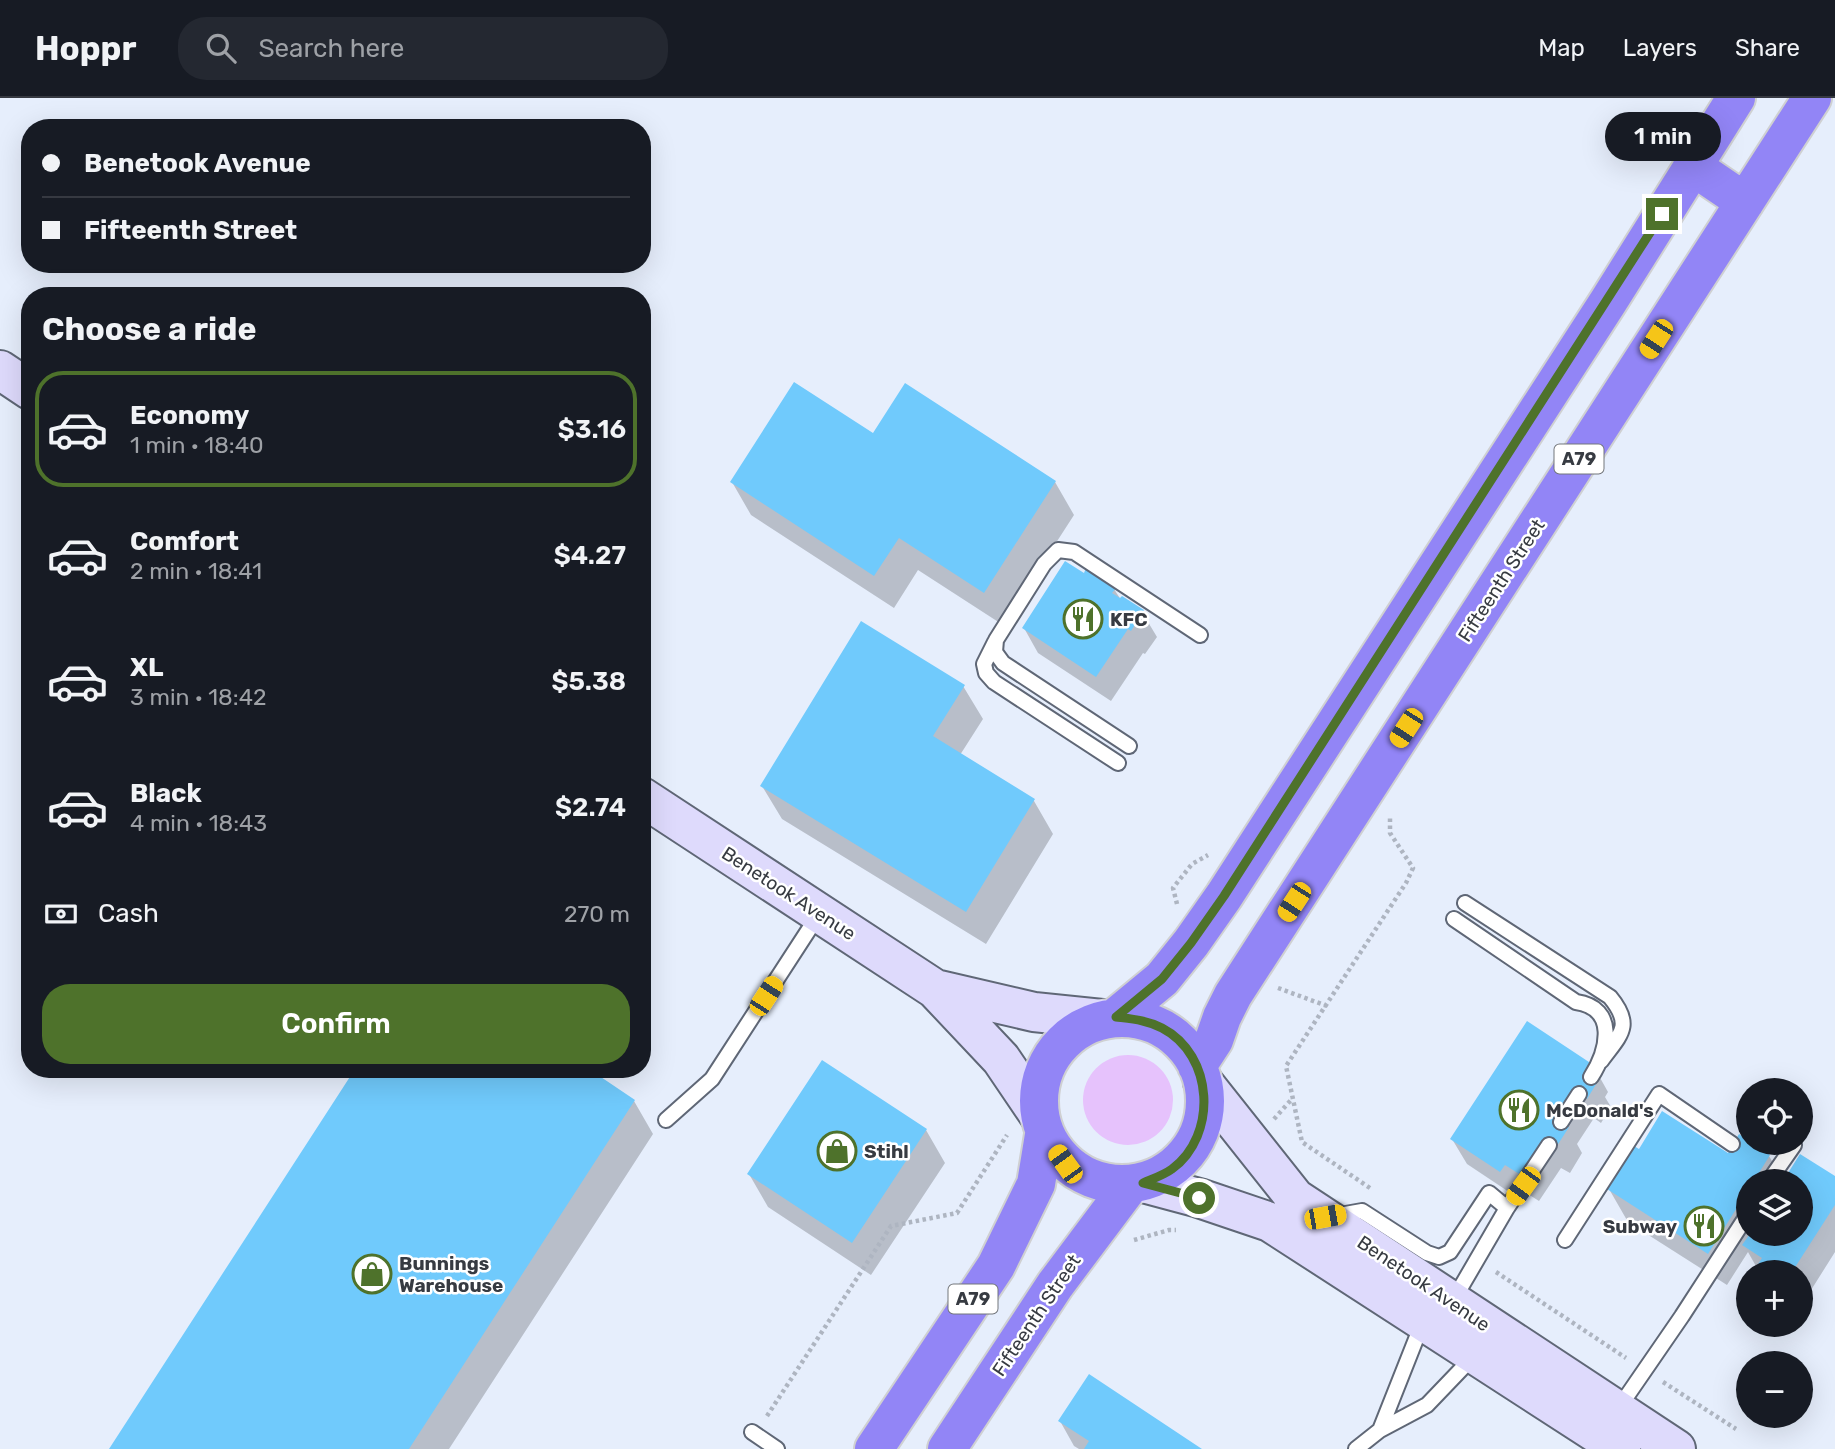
<!DOCTYPE html>
<meta charset="utf-8">
<style>
:root{--surface:#171b24;--page:#242831;--text:#f1f3f6;--muted:#9ea1a6;--line:#363941;--accent:#4e722b}
body{margin:0;font-family:Rubik,sans-serif;background:var(--page);color:var(--text);height:100vh;display:flex;flex-direction:column;font-size:26px;white-space:nowrap}
*{box-sizing:border-box;margin:0}
p{font-size:23px;color:var(--muted)}
.icon{flex:none;width:38px;height:38px;fill:none;stroke:currentColor;stroke-width:2;stroke-linecap:round;stroke-linejoin:round}
.map{position:relative;flex:1;overflow:hidden}
.details{position:absolute;left:21px;top:189px;width:630px;height:791px;display:flex;flex-direction:column;background:var(--surface);border-radius:28px;box-shadow:0 7px 28px #0002}
.details>*{flex:none}
.guide{position:absolute;left:21px;top:21px;width:630px;height:154px;border-radius:28px;box-shadow:0 7px 28px #0002;display:grid;align-content:center;height:154px;padding:0 21px;background:var(--surface)}
.tools{position:absolute;left:1736px;top:980px;display:grid;gap:14px}
.tools a{display:grid;place-items:center;width:77px;height:77px;border-radius:50%;background:var(--surface);box-shadow:0 7px 28px #0002;font-size:35px}
.end{position:absolute;width:32px;height:32px;margin:-16px;border:9px solid #4e722b;background:#fff;box-shadow:0 0 0 4px #fff}
.from{border-radius:50%}
.bubble{position:absolute;height:49px;border-radius:24px;background:var(--surface);box-shadow:0 7px 28px #0002;font-size:23px;font-weight:600;line-height:49px;text-align:center}
.car{position:absolute;width:21px;height:42px;margin:-21px -10px;border-radius:9px;box-shadow:0 0 5px 2px #0007;background:linear-gradient(#f5c518 24%,#345 0 40%,#f5c518 0 76%,#345 0 86%,#f5c518 0)}
.guide b{display:flex;align-items:center;gap:24px;height:66px;font-size:26px}
.guide b+b{border-top:2px solid var(--line)}
.guide i{width:18px;height:18px;background:var(--text)}
ul{padding:0;list-style:none}
li{display:flex;align-items:center;gap:21px;height:116px;margin:0 14px 10px;padding:0 7px;border:4px solid transparent;border-radius:28px}
li div{flex:1}
li b{display:block;font-size:26px}
li em{font-style:normal;font-weight:600}
li.active{border-color:var(--accent)}
li>.icon{width:63px;height:63px;stroke-width:1.5}
h2{padding:0 21px;font-size:32px;line-height:84px}
.pay{display:flex;align-items:center;gap:18px;height:77px;padding:0 21px;font-size:26px}
.pay p{margin-inline-start:auto}
.primary-button{display:flex;gap:14px;margin-top:auto;padding:14px 21px}
.primary-button a{flex:1;height:80px;border-radius:28px;background:var(--accent);color:#fff;font-size:28px;font-weight:600;line-height:80px;text-align:center}
header{display:flex;align-items:center;gap:42px;box-sizing:border-box;height:98px;padding:0 35px;background:var(--surface);border-bottom:2px solid var(--line)}
header strong{font-size:33px}
nav{display:flex;gap:38px;margin-inline-start:auto;font-size:24px}
.search{width:490px;height:63px;background:var(--page);display:flex;align-items:center;gap:18px;box-sizing:border-box;padding:0 24px;border-radius:28px;color:var(--muted);font-size:26px}
.map>svg:first-child{display:block}
.green{fill:#e6c2fc}
.shadow{fill:#0003}
.building{fill:#70cafc}
.lines{fill:none;stroke-linecap:round;stroke-linejoin:round}
.lane-casing{stroke:#5f6776;stroke-width:18}
.secondary-casing{stroke:#5f6776;stroke-width:42}
.highway-casing{stroke:#cfd0d2;stroke-width:42}
.path{stroke:#aeb5c1;stroke-width:4.5;stroke-dasharray:3.5 3.5;stroke-linecap:butt}
.lane{stroke:#fff;stroke-width:14}
.secondary{stroke:#dedafc;stroke-width:38}
.highway{stroke:#9285f6;stroke-width:38}
.route{stroke:#4e722b;stroke-width:9}
.labels{text-anchor:middle;stroke-width:5;stroke-linejoin:round;paint-order:stroke}
.shield{fill:#fff;stroke:#73767b;stroke-width:2}
.shield-label{font-size:18px;font-weight:bold;fill:#373b42}
.street-label{font-size:19px;fill:#373b42;stroke:#fff}
.poi-label{font-size:19px;font-weight:bold;fill:#373b42;stroke:#fff;text-anchor:start}
</style>
<header>
<strong>Hoppr</strong>
<div class="search"><svg class="icon" aria-label="search" viewBox="0 0 24 24"><circle cx="10" cy="10" r="6"/><path d="M15 15l6 6"/></svg>Search here</div>
<nav><a>Map</a><a>Layers</a><a>Share</a></nav>
</header>
<div class="map">
<svg width="1835" height="1351" viewBox="0 0 1835 1351">
<rect width="100%" height="100%" fill="#e6eefc"/>
<path class="green" d="M1083 1002a45 45 0 1 1 90 0a45 45 0 1 1-90 0Z"/>
<path class="shadow" d="M732 384H1055L1074 417 1003 527 918 472 894 510 751 417Z
M1084 478 1114 491 1121 502 1142 514 1157 539 1145 556 1143 555 1111 603 1038 555 1024 530Z
M963 588 983 621 960 657 1034 703 1053 736 986 846 782 721 762 688Z
M1594 969 1608 994 1605 999 1611 1009 1601 1025 1594 1020 1577 1046 1582 1055 1570 1075 1561 1070 1539 1103 1520 1091 1515 1098 1467 1066 1452 1041Z
M634 1003 653 1036 449 1351H112Z
M926 1032 945 1065 871 1177 768 1109 749 1076Z
M1740 1039 1769 1058 1784 1083H1748V1136H1801V1083H1785L1800 1058 1835 1080V1154L1801 1208V1174H1755L1757 1170 1748 1154 1727 1187 1628 1124 1609 1091 1639 1053 1728 1057Z
M1060 1323 1199 1351H1079L1074 1348Z"/>
<path class="building" d="M794 284 873 335 905 285 1056 383 984 495 899 440 874 478 730 384Z
M1065 463 1084 475 1086 470 1116 490 1112 495 1120 500 1122 498 1144 512 1131 533 1128 531 1096 579 1022 530Z
M861 523 965 587 933 638 1035 701 966 814 760 688Z
M1527 923 1595 968 1589 977 1598 983 1587 1001 1579 996 1561 1024 1569 1029 1555 1051 1546 1046 1524 1079 1505 1067 1500 1074 1450 1041Z
M822 962 927 1031 852 1145 747 1076Z
M355 971H589L635 1002 409 1351H109Z
M1662 1013 1728 1055 1739 1036 1748 1042V1045H1752L1770 1057 1754 1083H1748V1092L1708 1156 1607 1091 1634 1048 1639 1051Z
M1800 1056 1835 1078V1107L1792 1174H1753L1762 1160 1742 1147 1750 1136H1801V1083H1783Z
M1089 1276 1202 1351H1084L1089 1343 1058 1323Z"/>
<g class="lines">
<defs>
<path id="lane" d="M995 544 984 566 986 575 994 584 1118 665
M1129 648 1003 565 995 554 996 542 1044 466 1058 452 1074 454 1200 537
M1465 805 1610 899C1634 928 1620 937 1601 963
M1454 821 1576 904C1618 910 1608 952 1591 979
M666 1022 712 981 819 816
M1561 1024 1579 996
M1769 1083 1794 1047
M1334 1118 1362 1113 1427 1155 1439 1159 1450 1154 1489 1095 1507 1110
M1565 1142 1659 996 1732 1046
M1454 1201 1507 1110 1549 1047
M1618 1311 1682 1218 1748 1116
M1380 1332 1422 1226
M752 1334 777 1351
M1356 1351 1380 1332 1427 1307 1473 1259"/>
<path id="secondary" d="M0 272 30 292
M642 699 935 891 1001 961 1039 1017
M935 891 1034 914 1102 921
M1203 984 1295 1100 1676 1351
M1143 1085 1199 1100 1270 1124 1621 1351"/>
<path id="highway" d="M1692 68 1745 104
M1116 919 1162 881 1191 845 1224 798 1608 204 1736 0
M1039 1003a83 83 0 1 1 166 0a83 83 0 1 1-166 0Z
M1197 968 1214 942 1222 919 1233 897 1812 0
M874 1351 996 1168 1036 1086 1044 1037
M947 1351 1055 1187 1130 1087"/>
</defs>
<use href="#lane" class="lane-casing"/>
<use href="#secondary" class="secondary-casing"/>
<use href="#highway" class="highway-casing"/>
<path class="path" d="M1177 806 1173 790 1192 766 1208 757
M1278 890 1327 908
M1274 1021 1291 1002
M1370 1090 1302 1044 1286 968 1406 785 1413 770 1390 735V719
M1134 1142 1169 1132H1176
M1496 1174 1626 1260
M1663 1284 1736 1331
M767 1318 891 1128 957 1115 1007 1037"/>
<use href="#lane" class="lane"/>
<use href="#secondary" class="secondary"/>
<use href="#highway" class="highway"/>
</g>
<g class="lines">
<path class="route" d="M1199 1100 1143 1085C1152 1081 1164 1077 1172 1071 1218 1037 1214 957 1162 930 1147 922 1132 921 1116 919L1162 881 1191 845 1224 798 1662 116"/>
</g>
<defs>
<symbol id="restaurant-ring" viewBox="-11 -11 22 22"><circle r="9.5" fill="#fff" stroke="#4e722b" stroke-width="1.5"/><path d="M-5-6h1v4h1v-4h1v4h1v-4h1v5L-1.5 .5V6h-2V.5L-5-1ZM5-6V6H3V1.5H1.5Q1.5-4 5-6Z" fill="#4e722b"/></symbol>
<symbol id="shop-ring" viewBox="-11 -11 22 22"><circle r="9.5" fill="#fff" stroke="#4e722b" stroke-width="1.5"/><path d="M-5-2.5h2.3a2.7 3.5 0 0 1 5.4 0H5L5.5 6h-11ZM-1.5-2.5h3a1.5 2.3 0 0 0-3 0Z" fill="#4e722b"/></symbol>
</defs>
<g fill-rule="evenodd">
<use href="#restaurant-ring" x="1061" y="499" width="44" height="44"/>
<use href="#restaurant-ring" x="1497" y="990" width="44" height="44"/>
<use href="#shop-ring" x="815" y="1031" width="44" height="44"/>
<use href="#restaurant-ring" x="1682" y="1106" width="44" height="44"/>
<use href="#shop-ring" x="350" y="1154" width="44" height="44"/>
</g>
<g class="labels">
<g class="shield">
<rect x="1554.5" y="346.5" width="49" height="29" rx="5"/>
<rect x="948.5" y="1186.5" width="49" height="29" rx="5"/>
</g>
<g class="shield-label">
<text x="1579" y="367">A79</text>
<text x="973" y="1207">A79</text>
</g>
<g class="street-label">
<text transform="translate(1501 482) rotate(-57)" y="7">Fifteenth Street</text>
<text transform="translate(789 795) rotate(33)" y="7">Benetook Avenue</text>
<text transform="translate(1424 1185) rotate(34)" y="7">Benetook Avenue</text>
<text transform="translate(1036 1217) rotate(-56)" y="7">Fifteenth Street</text>
</g>
<g class="poi-label">
<text x="1110" y="528">KFC</text>
<text x="1546" y="1019">McDonald's</text>
<text x="864" y="1060">Stihl</text>
<text x="1677" y="1135" text-anchor="end">Subway</text>
<text x="399" y="1172">Bunnings<tspan x="399" dy="22">Warehouse</tspan></text>
</g>
</g>
</svg>
<div class="tools">
<a><svg class="icon" aria-label="locate" viewBox="0 0 24 24"><circle cx="12" cy="12" r="6"/><path d="M12 2v4M12 18v4M2 12h4M18 12h4"/></svg></a>
<a><svg class="icon" aria-label="layers" viewBox="0 0 24 24"><path d="M12 4l9 5-9 5-9-5zM3 14l9 5 9-5"/></svg></a>
<a>+</a>
<a>−</a>
</div>
<i class="end from" style="left:1199px;top:1100px"></i>
<i class="end" style="left:1662px;top:116px"></i>
<div class="bubble" style="left:1605px;top:14px;width:116px">1 min</div>
<i class="car" style="left:1656px;top:241px;rotate:213deg"></i>
<i class="car" style="left:1406px;top:630px;rotate:213deg"></i>
<i class="car" style="left:1294px;top:804px;rotate:213deg"></i>
<i class="car" style="left:766px;top:898px;rotate:33deg"></i>
<i class="car" style="left:1065px;top:1066px;rotate:324deg"></i>
<i class="car" style="left:1523px;top:1088px;rotate:216deg"></i>
<i class="car" style="left:1325px;top:1119px;rotate:80deg"></i>
<div class="guide">
<b><i class="from"></i>Benetook Avenue</b>
<b><i></i>Fifteenth Street</b>
</div>
<section class="details">
<h2>Choose a ride</h2>
<ul>
<li class="active"><svg class="icon" aria-label="car" viewBox="0 0 24 24"><path d="M5 17H2v-5l4-1 3-4h7l3 4 3 1v5h-3M9 17h6M6 11h13"/><circle cx="7" cy="17" r="2"/><circle cx="17" cy="17" r="2"/></svg><div><b>Economy</b><p>1 min · 18:40</p></div><em>$3.16</em></li>
<li><svg class="icon" aria-label="car" viewBox="0 0 24 24"><path d="M5 17H2v-5l4-1 3-4h7l3 4 3 1v5h-3M9 17h6M6 11h13"/><circle cx="7" cy="17" r="2"/><circle cx="17" cy="17" r="2"/></svg><div><b>Comfort</b><p>2 min · 18:41</p></div><em>$4.27</em></li>
<li><svg class="icon" aria-label="car" viewBox="0 0 24 24"><path d="M5 17H2v-5l4-1 3-4h7l3 4 3 1v5h-3M9 17h6M6 11h13"/><circle cx="7" cy="17" r="2"/><circle cx="17" cy="17" r="2"/></svg><div><b>XL</b><p>3 min · 18:42</p></div><em>$5.38</em></li>
<li><svg class="icon" aria-label="car" viewBox="0 0 24 24"><path d="M5 17H2v-5l4-1 3-4h7l3 4 3 1v5h-3M9 17h6M6 11h13"/><circle cx="7" cy="17" r="2"/><circle cx="17" cy="17" r="2"/></svg><div><b>Black</b><p>4 min · 18:43</p></div><em>$2.74</em></li>
</ul>
<div class="pay"><svg class="icon" aria-label="cash" viewBox="0 0 24 24"><path d="M3 7h18v10H3z"/><circle cx="12" cy="12" r="2"/></svg>Cash<p>270 m</p></div>
<div class="primary-button"><a>Confirm</a></div>
</section>
</div>
